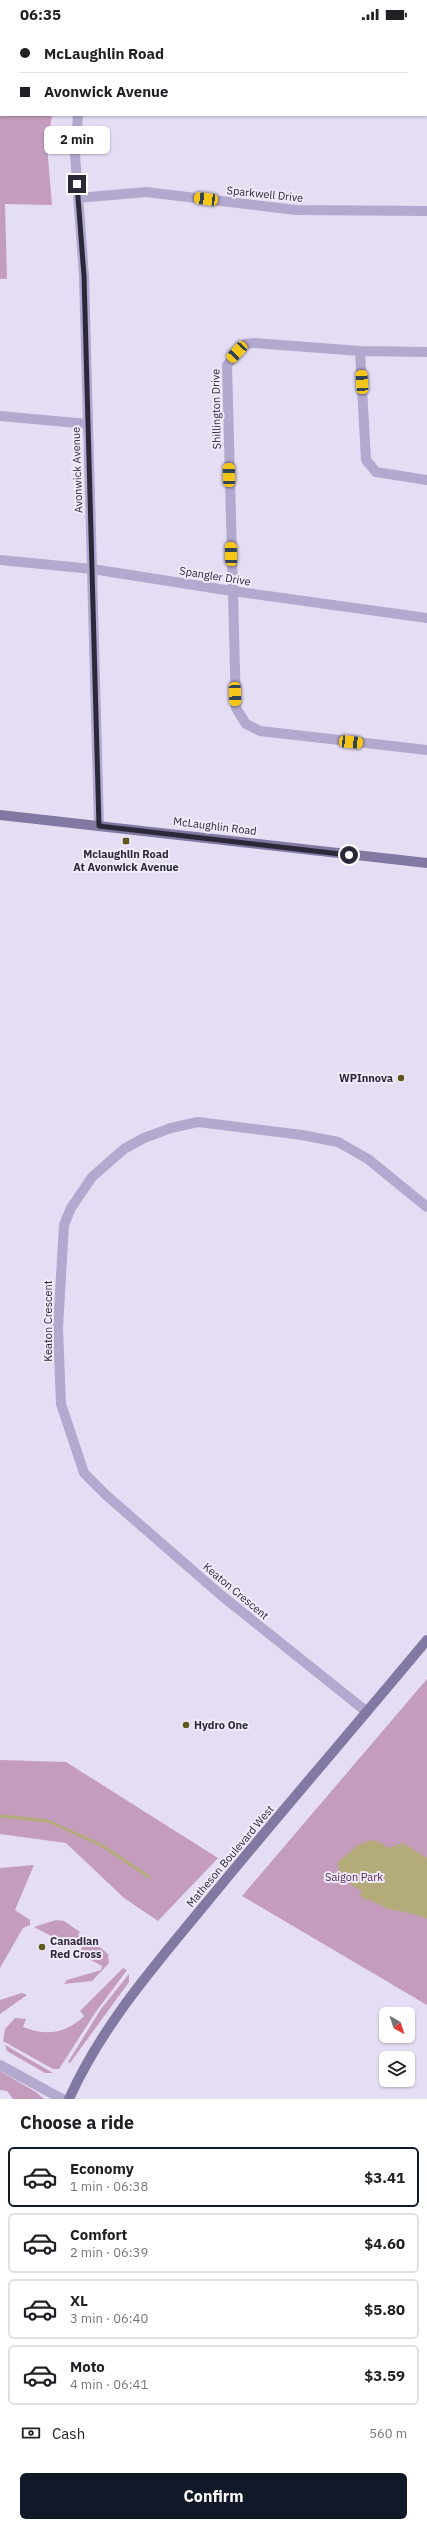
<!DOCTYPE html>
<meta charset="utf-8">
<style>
:root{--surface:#fff;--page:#f6f6f6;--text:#202124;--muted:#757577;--line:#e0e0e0;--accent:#111827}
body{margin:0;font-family:"IBM Plex Sans",sans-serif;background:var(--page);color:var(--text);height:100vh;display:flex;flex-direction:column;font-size:15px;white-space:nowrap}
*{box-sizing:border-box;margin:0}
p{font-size:13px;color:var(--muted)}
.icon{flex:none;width:22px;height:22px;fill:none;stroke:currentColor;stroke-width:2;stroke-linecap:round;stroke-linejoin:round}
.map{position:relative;height:2071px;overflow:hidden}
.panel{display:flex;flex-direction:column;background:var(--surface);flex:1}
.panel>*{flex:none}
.banner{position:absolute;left:0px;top:0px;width:427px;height:88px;box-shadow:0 1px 3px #0004;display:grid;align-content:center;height:88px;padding:0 20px;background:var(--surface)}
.needle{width:26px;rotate:141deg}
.tools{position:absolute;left:379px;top:1979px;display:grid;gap:8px}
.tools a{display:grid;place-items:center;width:36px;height:36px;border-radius:6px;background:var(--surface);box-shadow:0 1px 3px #0004;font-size:20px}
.end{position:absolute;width:18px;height:18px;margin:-9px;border:5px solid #2b2839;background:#fff;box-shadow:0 0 0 2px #fff}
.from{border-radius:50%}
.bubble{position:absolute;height:28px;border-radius:6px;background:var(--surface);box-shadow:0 1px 3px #0004;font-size:13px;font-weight:700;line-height:28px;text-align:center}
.car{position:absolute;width:12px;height:24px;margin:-12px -6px;border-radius:5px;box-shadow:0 0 3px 1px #0007;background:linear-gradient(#f5c518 24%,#345 0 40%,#f5c518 0 76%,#345 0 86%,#f5c518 0)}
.banner b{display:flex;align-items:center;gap:14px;height:38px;font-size:15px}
.banner b+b{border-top:1px solid var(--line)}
.banner i{width:10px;height:10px;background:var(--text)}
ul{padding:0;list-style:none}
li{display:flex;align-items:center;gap:12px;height:60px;margin:0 8px 6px;padding:0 12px;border:2px solid var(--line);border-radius:6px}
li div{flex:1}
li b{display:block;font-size:15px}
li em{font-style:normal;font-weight:700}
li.on{border-color:var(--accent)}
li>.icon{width:36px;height:36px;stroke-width:1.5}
h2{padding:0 20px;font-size:18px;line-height:48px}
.pay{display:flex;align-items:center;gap:10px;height:44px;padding:0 20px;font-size:15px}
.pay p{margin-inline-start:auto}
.button{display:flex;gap:8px;margin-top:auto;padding:8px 20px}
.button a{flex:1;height:46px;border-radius:6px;background:var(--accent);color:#fff;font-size:16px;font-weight:700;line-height:46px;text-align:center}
.status{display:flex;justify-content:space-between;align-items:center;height:28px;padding:0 20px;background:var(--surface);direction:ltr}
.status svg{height:11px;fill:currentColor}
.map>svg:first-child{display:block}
.green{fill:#c49cbc}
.water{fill:#b3ac7a}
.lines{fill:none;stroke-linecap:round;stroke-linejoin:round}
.stream{stroke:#b3ac7a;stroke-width:3}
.street{stroke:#b3a8cd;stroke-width:10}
.secondary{stroke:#8179a1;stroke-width:10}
.route{stroke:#2b2839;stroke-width:5}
.poi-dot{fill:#5d571b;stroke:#f0eafb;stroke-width:1.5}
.labels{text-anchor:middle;stroke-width:4;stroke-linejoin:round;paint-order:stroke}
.street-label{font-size:11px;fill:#2b2839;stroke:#f0eafb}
.poi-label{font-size:11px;font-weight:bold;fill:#2b2839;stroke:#f0eafb;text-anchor:start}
.park-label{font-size:11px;fill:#592b4f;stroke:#f0eafb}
</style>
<div class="status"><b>06:35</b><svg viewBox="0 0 49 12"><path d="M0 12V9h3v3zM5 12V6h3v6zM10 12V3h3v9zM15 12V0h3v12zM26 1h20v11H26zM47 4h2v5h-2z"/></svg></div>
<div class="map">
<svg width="427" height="2071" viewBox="0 0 427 2071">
<rect width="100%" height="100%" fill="#e5ddf4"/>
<path class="green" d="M0 0H82L1 1V87H52L47 118 52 177 5 176 7 251H0Z
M427 1651V1977L242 1868Z
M0 1732 66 1734 218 1830 158 1893 124 1870 66 1815 0 1806Z
M34 1837 15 1882 30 1892V1897L23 1900 0 1940V1840Z
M56 1892 64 1893 80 1904 78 1907 83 1911 78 1916 69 1911 66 1916 34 1899Z
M89 1910 108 1926 109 1935 92 1953 64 1956 67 1952 101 1942 102 1938 78 1925Z
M123 1940 127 1942 95 1985 59 2041H53L3 2013 5 2001 15 1990 26 1991 23 1999C46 2008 66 2006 84 1988L80 1983Z
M129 1946V1954L70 2035 68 2034 101 1981Z
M22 1965 27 1967 0 1986V1972Z
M5 2017 53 2045H45L7 2023Z
M0 2043 36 2064 44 2071H13L7 2063 0 2062Z"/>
<path class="water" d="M372 1812 382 1815 388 1820 403 1815 427 1830V1891L414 1886 388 1881 368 1871 365 1872 360 1867 362 1862 357 1861 339 1848 338 1834 360 1816Z"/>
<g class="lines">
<path class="stream" d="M0 1788 48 1793 101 1817 149 1849"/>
<path class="street" d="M192 0 194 1
M108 1 109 0
M426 48H427
M78 87 75 126 84 248 99 798
M78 170 146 164 296 182 427 183
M360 323 366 432 376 444 427 452
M427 324 360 323 254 315 245 316 227 337 236 680 246 696 260 703 427 722
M0 388 88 396
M0 532 92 541 232 563 427 590
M367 1684 222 1568 106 1467 84 1445 61 1376 58 1300 64 1197 71 1180 92 1149 124 1121 144 1110 171 1100 198 1094 302 1107 338 1114 368 1131 427 1179
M0 2037 62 2071"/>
<path class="secondary" d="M0 787 427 835
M69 2071C102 1997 156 1936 207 1874 279 1786 354 1700 427 1612"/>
</g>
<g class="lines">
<path class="route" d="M77 156 84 248 99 798 349 827"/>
</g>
<g class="poi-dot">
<rect x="122" y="809" width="8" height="8" rx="2"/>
<circle cx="401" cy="1050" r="4"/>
<circle cx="186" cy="1697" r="4"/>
<circle cx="42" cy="1919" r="4"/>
</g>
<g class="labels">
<g class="street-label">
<text transform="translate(265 166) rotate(6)" y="4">Sparkwell Drive</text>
<text transform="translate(216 381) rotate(-91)" y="4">Shillington Drive</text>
<text transform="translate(77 442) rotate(-92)" y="4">Avonwick Avenue</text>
<text transform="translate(215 548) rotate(9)" y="4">Spangler Drive</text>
<text transform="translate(215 798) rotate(7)" y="4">McLaughlin Road</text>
<text transform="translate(48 1293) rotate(-90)" y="4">Keaton Crescent</text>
<text transform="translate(236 1563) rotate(40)" y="4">Keaton Crescent</text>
<text transform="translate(230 1828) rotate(-50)" y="4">Matheson Boulevard West</text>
</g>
<g class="poi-label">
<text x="126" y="830" text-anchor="middle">Mclaughlin Road<tspan x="126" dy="13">At Avonwick Avenue</tspan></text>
<text x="393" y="1054" text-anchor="end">WPInnova</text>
<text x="194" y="1701">Hydro One</text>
<text x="50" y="1917">Canadian<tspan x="50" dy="13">Red Cross</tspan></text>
</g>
<g class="park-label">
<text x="354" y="1853">Saigon Park</text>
</g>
</g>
</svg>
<div class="tools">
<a><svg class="needle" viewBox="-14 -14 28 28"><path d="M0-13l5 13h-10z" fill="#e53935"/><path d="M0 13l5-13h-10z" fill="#757577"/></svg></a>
<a><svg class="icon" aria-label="layers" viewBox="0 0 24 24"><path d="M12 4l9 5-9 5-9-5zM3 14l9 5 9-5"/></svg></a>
</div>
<i class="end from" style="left:349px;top:827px"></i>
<i class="end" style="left:77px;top:156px"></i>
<div class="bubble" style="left:44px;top:98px;width:66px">2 min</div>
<i class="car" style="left:206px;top:171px;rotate:277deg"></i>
<i class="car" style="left:237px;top:324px;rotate:223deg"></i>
<i class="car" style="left:362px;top:354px;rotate:357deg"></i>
<i class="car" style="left:229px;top:447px;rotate:359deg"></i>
<i class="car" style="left:231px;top:526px;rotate:359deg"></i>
<i class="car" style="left:235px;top:666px;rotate:178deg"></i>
<i class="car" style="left:351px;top:714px;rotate:96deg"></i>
<div class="banner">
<b><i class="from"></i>McLaughlin Road</b>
<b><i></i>Avonwick Avenue</b>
</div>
</div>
<section class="panel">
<h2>Choose a ride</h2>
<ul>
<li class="on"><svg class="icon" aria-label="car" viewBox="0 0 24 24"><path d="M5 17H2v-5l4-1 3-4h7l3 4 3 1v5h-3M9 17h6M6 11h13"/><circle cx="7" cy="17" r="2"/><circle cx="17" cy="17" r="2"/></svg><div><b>Economy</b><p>1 min · 06:38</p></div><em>$3.41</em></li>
<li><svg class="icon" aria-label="car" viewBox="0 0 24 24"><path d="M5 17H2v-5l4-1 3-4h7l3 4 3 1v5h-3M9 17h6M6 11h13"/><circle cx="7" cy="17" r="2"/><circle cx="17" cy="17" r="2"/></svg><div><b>Comfort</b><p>2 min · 06:39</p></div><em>$4.60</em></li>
<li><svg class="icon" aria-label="car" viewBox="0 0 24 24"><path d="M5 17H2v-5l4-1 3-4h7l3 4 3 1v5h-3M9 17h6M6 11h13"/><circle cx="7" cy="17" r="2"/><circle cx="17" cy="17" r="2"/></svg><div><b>XL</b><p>3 min · 06:40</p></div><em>$5.80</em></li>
<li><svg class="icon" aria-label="car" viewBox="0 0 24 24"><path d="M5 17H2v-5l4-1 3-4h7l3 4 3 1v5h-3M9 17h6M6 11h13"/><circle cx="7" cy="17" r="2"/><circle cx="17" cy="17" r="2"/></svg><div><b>Moto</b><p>4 min · 06:41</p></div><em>$3.59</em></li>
</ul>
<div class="pay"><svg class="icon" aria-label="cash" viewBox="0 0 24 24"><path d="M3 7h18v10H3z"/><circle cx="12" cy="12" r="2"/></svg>Cash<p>560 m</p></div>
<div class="button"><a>Confirm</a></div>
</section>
